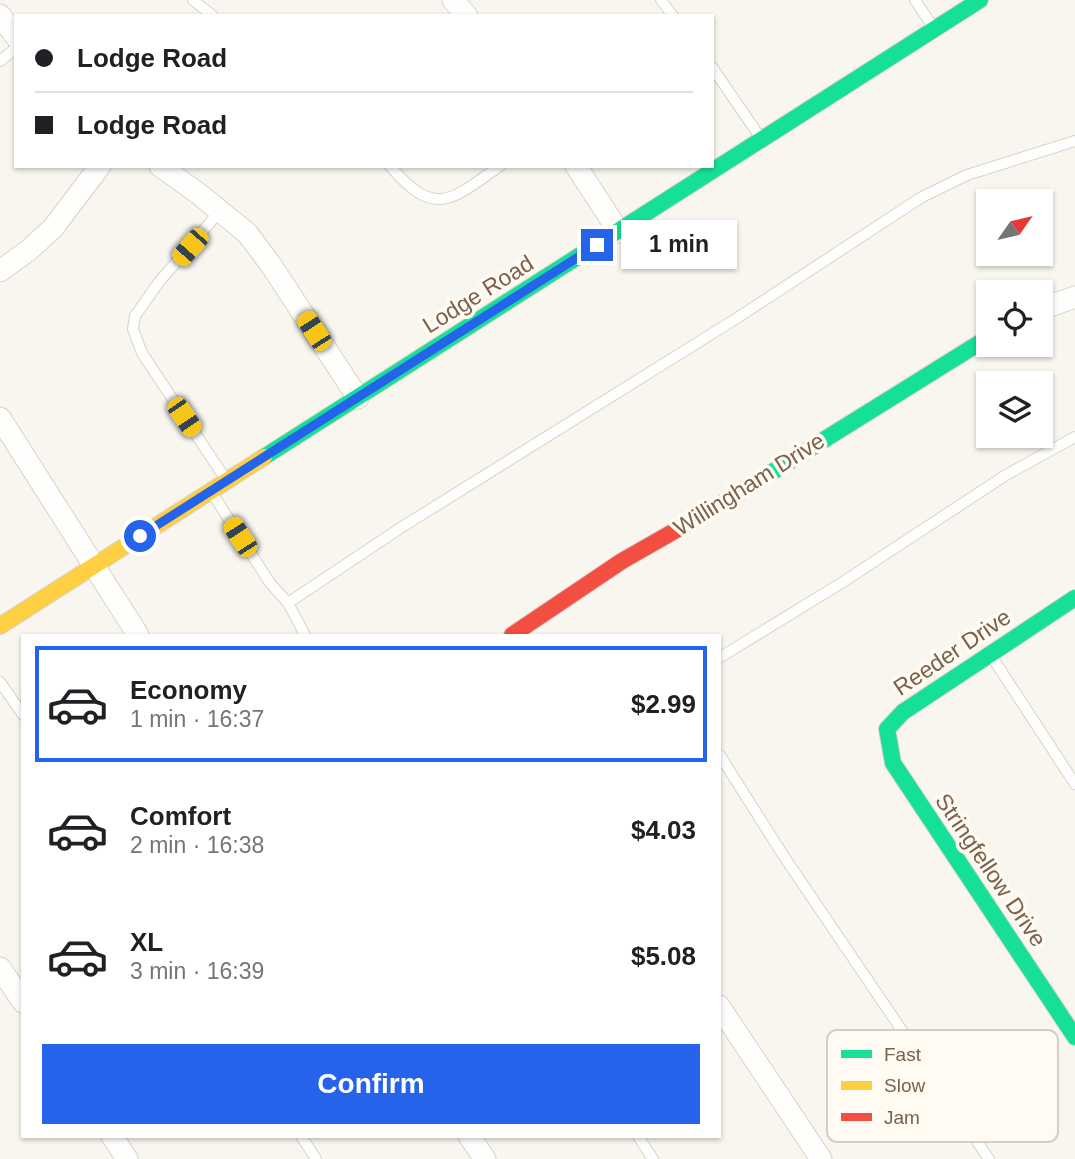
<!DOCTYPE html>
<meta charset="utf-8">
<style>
:root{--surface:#fff;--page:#f6f6f6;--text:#202124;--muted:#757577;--line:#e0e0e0;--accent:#2563eb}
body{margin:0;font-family:Helvetica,sans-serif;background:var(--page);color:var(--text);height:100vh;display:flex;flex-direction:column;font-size:26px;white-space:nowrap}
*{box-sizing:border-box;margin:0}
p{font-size:23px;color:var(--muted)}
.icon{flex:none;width:38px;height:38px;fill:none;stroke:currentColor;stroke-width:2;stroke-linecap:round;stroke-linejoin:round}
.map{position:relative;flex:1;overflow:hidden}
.details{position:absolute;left:21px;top:634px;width:700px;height:504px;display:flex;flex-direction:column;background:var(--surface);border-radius:0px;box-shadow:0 2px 5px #0004}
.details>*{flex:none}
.hud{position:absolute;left:14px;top:14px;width:700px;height:154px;border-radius:0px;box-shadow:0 2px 5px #0004;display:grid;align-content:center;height:154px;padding:0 21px;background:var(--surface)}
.needle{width:46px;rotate:56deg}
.fabs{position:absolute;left:976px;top:189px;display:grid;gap:14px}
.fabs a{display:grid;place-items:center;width:77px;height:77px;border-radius:0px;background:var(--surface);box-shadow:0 2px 5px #0004;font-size:35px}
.end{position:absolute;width:32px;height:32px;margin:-16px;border:9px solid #2563eb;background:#fff;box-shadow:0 0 0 4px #fff}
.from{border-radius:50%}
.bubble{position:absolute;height:49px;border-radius:0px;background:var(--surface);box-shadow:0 2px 5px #0004;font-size:23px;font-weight:700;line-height:49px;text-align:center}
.car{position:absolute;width:21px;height:42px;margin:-21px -10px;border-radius:9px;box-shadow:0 0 5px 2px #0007;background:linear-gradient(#f5c518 24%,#345 0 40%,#f5c518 0 76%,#345 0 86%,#f5c518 0)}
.hud b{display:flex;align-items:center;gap:24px;height:66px;font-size:26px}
.hud b+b{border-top:2px solid var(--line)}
.hud i{width:18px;height:18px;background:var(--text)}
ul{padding:12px 0 0;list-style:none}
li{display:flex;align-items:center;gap:21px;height:116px;margin:0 14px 10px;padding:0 7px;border:4px solid transparent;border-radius:0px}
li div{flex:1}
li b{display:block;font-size:26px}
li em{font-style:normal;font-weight:700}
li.current{border-color:var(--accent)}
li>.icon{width:63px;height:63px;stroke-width:1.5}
.action{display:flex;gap:14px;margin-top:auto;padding:14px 21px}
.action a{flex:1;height:80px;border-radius:0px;background:var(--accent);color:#fff;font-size:28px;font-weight:700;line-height:80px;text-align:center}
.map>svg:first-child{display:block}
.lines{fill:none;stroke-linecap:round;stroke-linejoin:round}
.lane-casing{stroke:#d8d2ca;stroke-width:12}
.street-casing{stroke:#d8d2ca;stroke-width:23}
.fast-casing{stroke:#d8d2ca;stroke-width:18}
.slow-casing{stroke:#d8d2ca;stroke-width:18}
.jam-casing{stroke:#d8d2ca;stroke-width:18}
.lane{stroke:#fefefd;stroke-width:10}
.street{stroke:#fefefd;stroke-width:21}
.fast{stroke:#16e098;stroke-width:16}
.slow{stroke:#ffcf43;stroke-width:16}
.jam{stroke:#f24e42;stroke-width:16}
.route{stroke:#2563eb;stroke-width:9}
.labels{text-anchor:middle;stroke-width:7;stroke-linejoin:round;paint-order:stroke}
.street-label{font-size:23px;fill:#7b614c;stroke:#fffbf3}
.key{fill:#fffbf3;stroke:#d7cdc1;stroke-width:2}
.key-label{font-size:19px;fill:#7b614c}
</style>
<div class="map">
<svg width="1075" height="1159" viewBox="0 0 1075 1159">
<rect width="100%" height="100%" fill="#f9f6ef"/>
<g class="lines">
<defs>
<path id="lane" d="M193 0 213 16
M661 0 673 16
M915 0 933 27
M0 61 16 48
M712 67 760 137
M390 166C436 220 452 199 500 166
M220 211 159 282 135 316 133 329 142 353 226 480
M212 493 270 583 288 603
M305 635 288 603 402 527 734 320 922 197 967 175 1075 141
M992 657 1075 784
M719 658 843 582 1006 475 1075 437
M0 682 23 715
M719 754 783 855 989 1159
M301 1136 316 1159
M638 1136 653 1159"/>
<path id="street" d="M453 0 467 16
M0 15 16 37
M160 166 199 194 247 233 271 265 358 398
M576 166 619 232
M0 271 29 250 53 228 100 166
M1041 309 1075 297
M0 418 138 635
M0 968 23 1002
M719 1006 821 1159
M112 1136 127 1159
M469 1136 485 1159"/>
<path id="fast" d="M264 457 980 0
M713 509 989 337
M1075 598 903 712 887 729 893 763 1075 1037"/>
<path id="slow" d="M0 626 264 457"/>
<path id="jam" d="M512 635 622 561 713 509"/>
</defs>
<use href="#lane" class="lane-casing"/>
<use href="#street" class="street-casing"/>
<use href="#fast" class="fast-casing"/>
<use href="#slow" class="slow-casing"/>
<use href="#jam" class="jam-casing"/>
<use href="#lane" class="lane"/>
<use href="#street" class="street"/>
<use href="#fast" class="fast"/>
<use href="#slow" class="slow"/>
<use href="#jam" class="jam"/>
</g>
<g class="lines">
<path class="route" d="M140 536 597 245"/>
</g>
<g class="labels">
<g class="street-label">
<text transform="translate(478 294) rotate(-32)" y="8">Lodge Road</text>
<text transform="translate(749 484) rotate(-32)" y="8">Willingham Drive</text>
<text transform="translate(952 652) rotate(-34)" y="8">Reeder Drive</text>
<text transform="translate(991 870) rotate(56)" y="8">Stringfellow Drive</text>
</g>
</g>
<rect x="827" y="1030" width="231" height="112" rx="10" class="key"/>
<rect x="841" y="1050" width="31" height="8" fill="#16e098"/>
<rect x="841" y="1081" width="31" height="9" fill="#ffcf43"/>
<rect x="841" y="1113" width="31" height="8" fill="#f24e42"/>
<g class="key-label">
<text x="884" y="1061">Fast</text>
<text x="884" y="1092">Slow</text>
<text x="884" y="1124">Jam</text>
</g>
</svg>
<div class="fabs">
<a><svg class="needle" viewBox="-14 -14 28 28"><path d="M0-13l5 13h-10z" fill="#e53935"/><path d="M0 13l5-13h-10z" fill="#757577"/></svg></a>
<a><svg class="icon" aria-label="locate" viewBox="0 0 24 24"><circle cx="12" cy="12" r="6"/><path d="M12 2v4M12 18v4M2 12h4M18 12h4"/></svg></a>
<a><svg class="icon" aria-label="layers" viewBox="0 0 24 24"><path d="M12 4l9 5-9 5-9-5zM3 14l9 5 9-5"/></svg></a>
</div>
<i class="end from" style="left:140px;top:536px"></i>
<i class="end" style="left:597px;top:245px"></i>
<div class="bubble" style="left:621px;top:220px;width:116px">1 min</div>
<i class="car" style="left:190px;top:247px;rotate:221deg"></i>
<i class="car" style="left:314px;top:331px;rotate:327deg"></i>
<i class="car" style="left:184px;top:417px;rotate:146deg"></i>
<i class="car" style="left:240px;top:537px;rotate:327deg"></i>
<div class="hud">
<b><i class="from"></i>Lodge Road</b>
<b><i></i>Lodge Road</b>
</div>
<section class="details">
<ul>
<li class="current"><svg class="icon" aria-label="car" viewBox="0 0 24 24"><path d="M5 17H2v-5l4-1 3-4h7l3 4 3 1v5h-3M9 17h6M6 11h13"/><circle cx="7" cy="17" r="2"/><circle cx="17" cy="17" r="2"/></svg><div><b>Economy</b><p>1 min · 16:37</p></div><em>$2.99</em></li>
<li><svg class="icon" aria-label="car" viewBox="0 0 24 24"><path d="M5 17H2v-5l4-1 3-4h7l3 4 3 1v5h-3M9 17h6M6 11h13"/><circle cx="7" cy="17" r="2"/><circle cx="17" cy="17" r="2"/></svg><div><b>Comfort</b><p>2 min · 16:38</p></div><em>$4.03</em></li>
<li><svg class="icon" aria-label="car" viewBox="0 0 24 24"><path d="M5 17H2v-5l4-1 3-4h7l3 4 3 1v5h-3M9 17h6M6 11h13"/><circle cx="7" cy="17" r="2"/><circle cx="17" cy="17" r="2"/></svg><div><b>XL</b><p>3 min · 16:39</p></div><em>$5.08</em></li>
</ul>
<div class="action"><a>Confirm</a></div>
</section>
</div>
